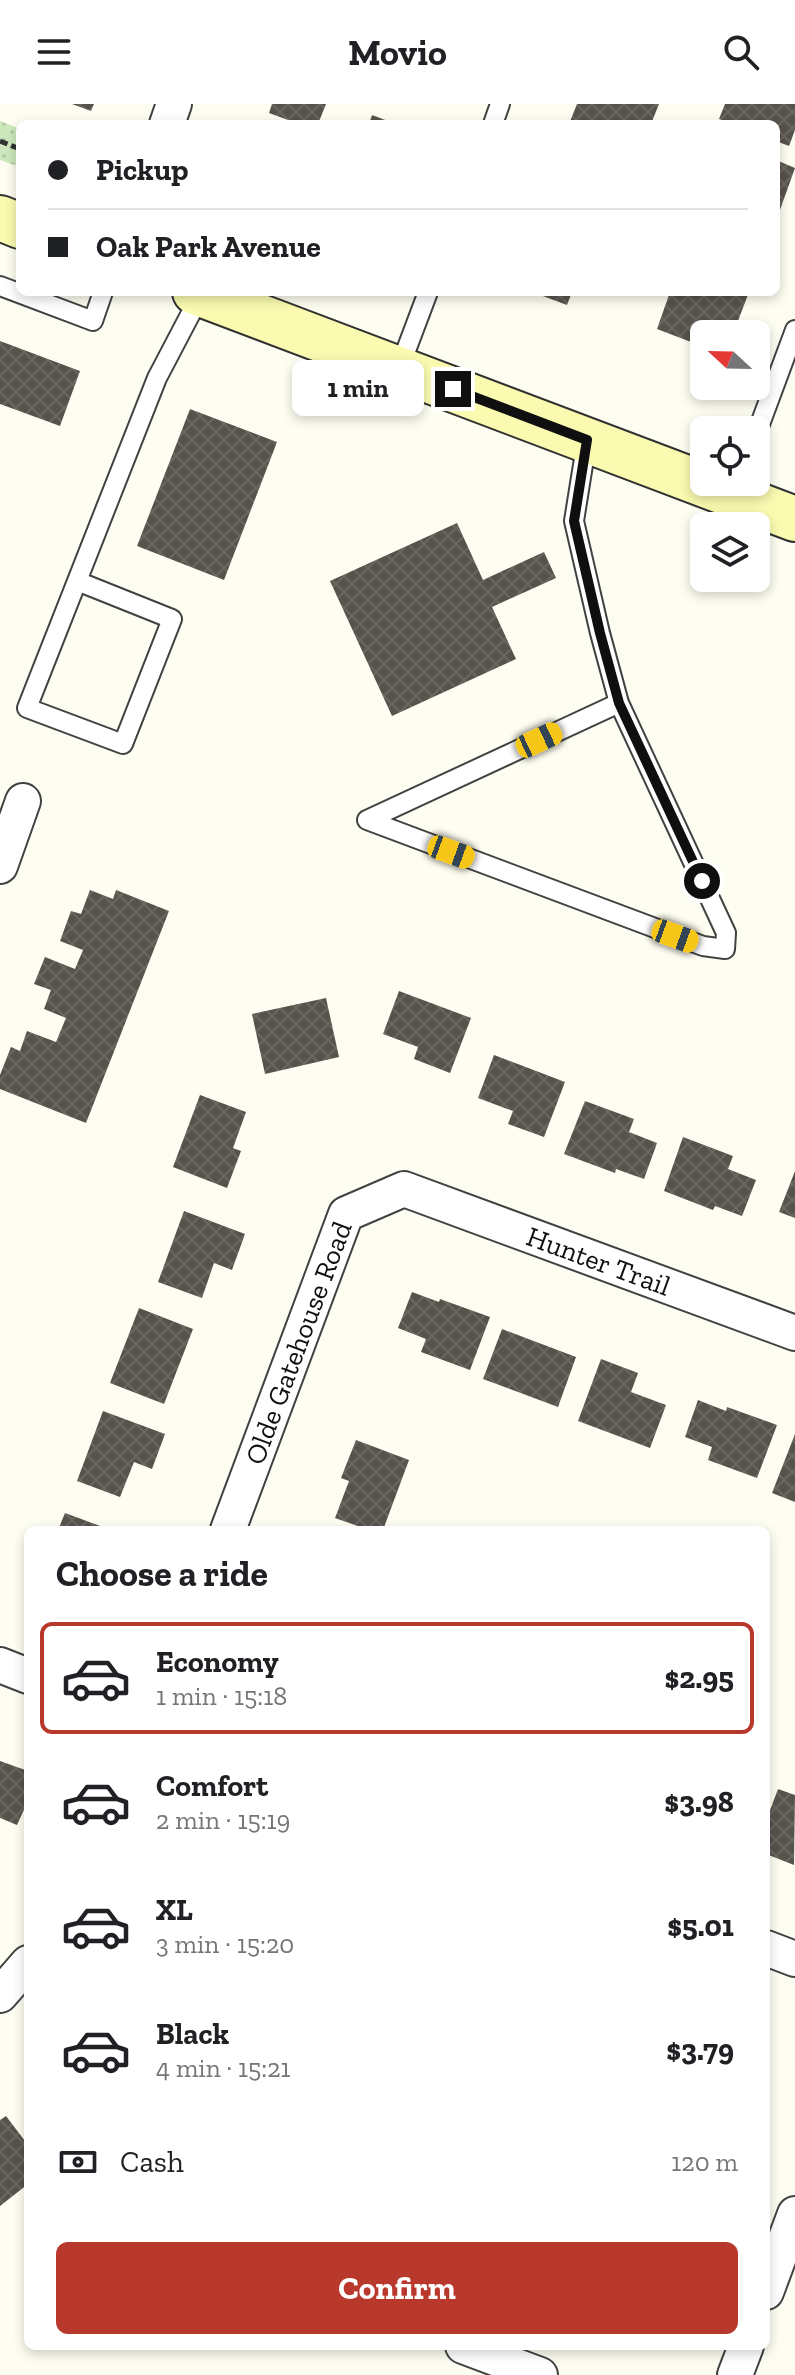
<!DOCTYPE html>
<meta charset="utf-8">
<style>
:root{--surface:#fff;--page:#f2f2f2;--text:#202124;--muted:#757577;--line:#e0e0e0;--accent:#b9382c}
body{margin:0;font-family:"Zilla Slab",serif;background:var(--page);color:var(--text);height:100vh;display:flex;flex-direction:column;font-size:30px;white-space:nowrap}
*{box-sizing:border-box;margin:0}
p{font-size:26px;color:var(--muted)}
.icon{flex:none;width:44px;height:44px;fill:none;stroke:currentColor;stroke-width:2;stroke-linecap:round;stroke-linejoin:round}
.map{position:relative;flex:1;overflow:hidden}
.side{position:absolute;left:24px;top:1422px;width:746px;height:824px;display:flex;flex-direction:column;background:var(--surface);border-radius:12px;box-shadow:0 4px 12px #0003}
.side>*{flex:none}
.hud{position:absolute;left:16px;top:16px;width:764px;height:176px;border-radius:12px;box-shadow:0 4px 12px #0003;display:grid;align-content:center;height:176px;padding:0 32px;background:var(--surface)}
.needle{width:52px;rotate:292deg}
.fabs{position:absolute;left:690px;top:216px;display:grid;gap:16px}
.fabs a{display:grid;place-items:center;width:80px;height:80px;border-radius:12px;background:var(--surface);box-shadow:0 4px 12px #0003;font-size:40px}
.end{position:absolute;width:36px;height:36px;margin:-18px;border:10px solid #0f0f0f;background:#fff;box-shadow:0 0 0 4px #fff}
.from{border-radius:50%}
.bubble{position:absolute;height:56px;border-radius:12px;background:var(--surface);box-shadow:0 4px 12px #0003;font-size:26px;font-weight:700;line-height:56px;text-align:center}
.car{position:absolute;width:24px;height:48px;margin:-24px -12px;border-radius:10px;box-shadow:0 0 6px 2px #0007;background:linear-gradient(#f5c518 24%,#345 0 40%,#f5c518 0 76%,#345 0 86%,#f5c518 0)}
.hud b{display:flex;align-items:center;gap:28px;height:76px;font-size:30px}
.hud b+b{border-top:2px solid var(--line)}
.hud i{width:20px;height:20px;background:var(--text)}
ul{padding:0;list-style:none}
li{display:flex;align-items:center;gap:24px;height:112px;margin:0 16px 12px;padding:0 16px;border:4px solid transparent;border-radius:12px}
li div{flex:1}
li b{display:block;font-size:30px}
li em{font-style:normal;font-weight:700}
li.active{border-color:var(--accent)}
li>.icon{width:72px;height:72px;stroke-width:1.5}
h2{padding:0 32px;font-size:36px;line-height:96px}
.pay{display:flex;align-items:center;gap:20px;height:88px;padding:0 32px;font-size:30px}
.pay p{margin-inline-start:auto}
.action{display:flex;gap:16px;margin-top:auto;padding:16px 32px}
.action a{flex:1;height:92px;border-radius:12px;background:var(--accent);color:#fff;font-size:32px;font-weight:700;line-height:92px;text-align:center}
header{display:flex;justify-content:space-between;align-items:center;height:104px;padding:0 32px;background:var(--surface);font-size:36px;font-weight:700}
.map>svg:first-child{display:block}
.grass{fill:url(#grass-dots)}
.building{fill:url(#building-cross-hatch)}
.lines{fill:none;stroke-linecap:round;stroke-linejoin:round}
.lane-casing{stroke:#424242;stroke-width:22}
.street-casing{stroke:#424242;stroke-width:38}
.secondary-casing{stroke:#313131;stroke-width:48}
.path{stroke:#313131;stroke-width:5;stroke-dasharray:8 4;stroke-linecap:butt}
.lane{stroke:#fff;stroke-width:18}
.street{stroke:#fff;stroke-width:34}
.secondary{stroke:#fafbb0;stroke-width:44}
.route{stroke:#0f0f0f;stroke-width:10}
.labels{text-anchor:middle;stroke-width:8;stroke-linejoin:round;paint-order:stroke}
.street-label{font-size:28px;fill:#0f0f0f;stroke:#fff}
</style>
<header><svg class="icon" aria-label="menu" viewBox="0 0 24 24"><path d="M4 6h16M4 12h16M4 18h16"/></svg>Movio<svg class="icon" aria-label="search" viewBox="0 0 24 24"><circle cx="10" cy="10" r="6"/><path d="M15 15l6 6"/></svg></header>
<div class="map">
<svg width="795" height="2271" viewBox="0 0 795 2271">
<defs>
<pattern id="grass-dots" width="8" height="8" patternUnits="userSpaceOnUse" patternTransform="scale(2)"><rect width="8" height="8" fill="#cde8bc"/><path d="M2 2h.1M6 6h.1" fill="none" stroke="#afc6a0" stroke-width="1.8" stroke-linecap="round"/></pattern>
<pattern id="building-cross-hatch" width="8" height="8" patternUnits="userSpaceOnUse" patternTransform="scale(2)"><rect width="8" height="8" fill="#57524c"/><path d="M0 0l8 8M0 8l8-8" fill="none" stroke="#6a6661"/></pattern>
</defs>
<rect width="100%" height="100%" fill="#fefdf1"/>
<path class="grass" d="M0 17 20 25V63L0 56Z"/>
<path class="building" d="M72 0H94L91 7Z
M272 0H326L318 20H299L269 9Z
M577 0H659L651 20H569Z
M725 0H795V26L789 42 776 37V20H732L719 15Z
M372 11 396 20H369Z
M776 56 795 64 776 117Z
M532 188H572L567 201Z
M670 188H749L733 230H704V243L657 225Z
M0 237 80 267 60 322 0 300Z
M190 305 277 338 224 476 137 442Z
M457 419 483 476 544 448 556 474 492 503 516 555 392 612 330 477Z
M90 786 113 795 116 786 169 807 86 1019 0 985V971L11 943 20 947 27 927 56 938 66 914 44 905 51 886 34 880 45 853 75 865 83 846 60 837 71 807 81 810Z
M399 887 471 914 450 969 414 955 418 943 383 930Z
M326 894 339 953 265 970 252 910Z
M494 951 565 978 544 1033 508 1020 513 1007 478 994Z
M200 991 246 1008 233 1044 241 1047 227 1084 173 1063Z
M585 997 634 1015 629 1028 657 1039 644 1075 616 1065 615 1069 564 1050Z
M683 1033 733 1052 728 1065 756 1076 742 1112 715 1102 713 1106 664 1087Z
M795 1067V1114L779 1108Z
M184 1107 245 1130 232 1166 214 1159 202 1194 158 1178Z
M412 1188 439 1198 440 1195 490 1213 470 1266 421 1248 426 1235 398 1224Z
M139 1204 193 1225 164 1300 110 1279Z
M502 1225 576 1253 558 1303 483 1275Z
M601 1255 638 1269 631 1288 666 1301 650 1344 578 1317Z
M698 1296 726 1307 727 1303 777 1321 757 1374 708 1356 712 1343 685 1333Z
M103 1307 165 1330 152 1365 134 1358 120 1393 77 1377Z
M795 1330V1398L772 1389Z
M356 1336 409 1356 383 1426H369L335 1414 349 1377 341 1374Z
M65 1409 111 1426H58Z
M0 1657 28 1667V1697L17 1721 0 1714Z
M778 1685 795 1691 794 1761 766 1750V1717Z
M6 2012 28 2041V2080L0 2102V2016Z"/>
<g class="lines">
<defs>
<path id="lane" d="M493 20 500 0
M0 182 93 217 103 188
M399 265 428 188
M756 331 795 226
M77 477 172 515 123 640 27 604 157 274 201 190
M367 716 703 842 725 845 726 829 619 599 600 529 574 417 587 336
M367 716 619 599"/>
<g id="street">
<path d="M167 20 174 0"/>
<path d="M0 762 23 697"/>
<path id="s1" d="M228 1426 346 1110 404 1085 795 1229"/>
<path d="M0 1561 28 1572"/>
<path d="M766 1844 795 1855"/>
<path d="M0 1891 28 1859"/>
<path d="M766 2188 795 2110"/>
<path d="M463 2242 540 2271"/>
<path d="M735 2271 746 2242"/>
</g>
<path id="secondary" d="M0 114 20 122
M195 188 795 415"/>
</defs>
<use href="#lane" class="lane-casing"/>
<use href="#street" class="street-casing"/>
<use href="#secondary" class="secondary-casing"/>
<path class="path" d="M0 37 20 45"/>
<use href="#lane" class="lane"/>
<use href="#street" class="street"/>
<use href="#secondary" class="secondary"/>
</g>
<g class="lines">
<path class="route" d="M453 285 587 336 574 417 600 529 619 599 702 777"/>
</g>
<g class="labels">
<g class="street-label">
<text dy="10" stroke="none"><textPath href="#s1" startOffset="608">Hunter Trail</textPath></text>
<text dy="10" stroke="none"><textPath href="#s1" startOffset="200">Olde Gatehouse Road</textPath></text>
</g>
</g>
</svg>
<div class="fabs">
<a><svg class="needle" viewBox="-14 -14 28 28"><path d="M0-13l5 13h-10z" fill="#e53935"/><path d="M0 13l5-13h-10z" fill="#757577"/></svg></a>
<a><svg class="icon" aria-label="locate" viewBox="0 0 24 24"><circle cx="12" cy="12" r="6"/><path d="M12 2v4M12 18v4M2 12h4M18 12h4"/></svg></a>
<a><svg class="icon" aria-label="layers" viewBox="0 0 24 24"><path d="M12 4l9 5-9 5-9-5zM3 14l9 5 9-5"/></svg></a>
</div>
<i class="end from" style="left:702px;top:777px"></i>
<i class="end" style="left:453px;top:285px"></i>
<div class="bubble" style="left:292px;top:256px;width:132px">1 min</div>
<i class="car" style="left:539px;top:636px;rotate:65deg"></i>
<i class="car" style="left:451px;top:748px;rotate:110deg"></i>
<i class="car" style="left:675px;top:832px;rotate:110deg"></i>
<div class="hud">
<b><i class="from"></i>Pickup</b>
<b><i></i>Oak Park Avenue</b>
</div>
<section class="side">
<h2>Choose a ride</h2>
<ul>
<li class="active"><svg class="icon" aria-label="car" viewBox="0 0 24 24"><path d="M5 17H2v-5l4-1 3-4h7l3 4 3 1v5h-3M9 17h6M6 11h13"/><circle cx="7" cy="17" r="2"/><circle cx="17" cy="17" r="2"/></svg><div><b>Economy</b><p>1 min · 15:18</p></div><em>$2.95</em></li>
<li><svg class="icon" aria-label="car" viewBox="0 0 24 24"><path d="M5 17H2v-5l4-1 3-4h7l3 4 3 1v5h-3M9 17h6M6 11h13"/><circle cx="7" cy="17" r="2"/><circle cx="17" cy="17" r="2"/></svg><div><b>Comfort</b><p>2 min · 15:19</p></div><em>$3.98</em></li>
<li><svg class="icon" aria-label="car" viewBox="0 0 24 24"><path d="M5 17H2v-5l4-1 3-4h7l3 4 3 1v5h-3M9 17h6M6 11h13"/><circle cx="7" cy="17" r="2"/><circle cx="17" cy="17" r="2"/></svg><div><b>XL</b><p>3 min · 15:20</p></div><em>$5.01</em></li>
<li><svg class="icon" aria-label="car" viewBox="0 0 24 24"><path d="M5 17H2v-5l4-1 3-4h7l3 4 3 1v5h-3M9 17h6M6 11h13"/><circle cx="7" cy="17" r="2"/><circle cx="17" cy="17" r="2"/></svg><div><b>Black</b><p>4 min · 15:21</p></div><em>$3.79</em></li>
</ul>
<div class="pay"><svg class="icon" aria-label="cash" viewBox="0 0 24 24"><path d="M3 7h18v10H3z"/><circle cx="12" cy="12" r="2"/></svg>Cash<p>120 m</p></div>
<div class="action"><a>Confirm</a></div>
</section>
</div>
